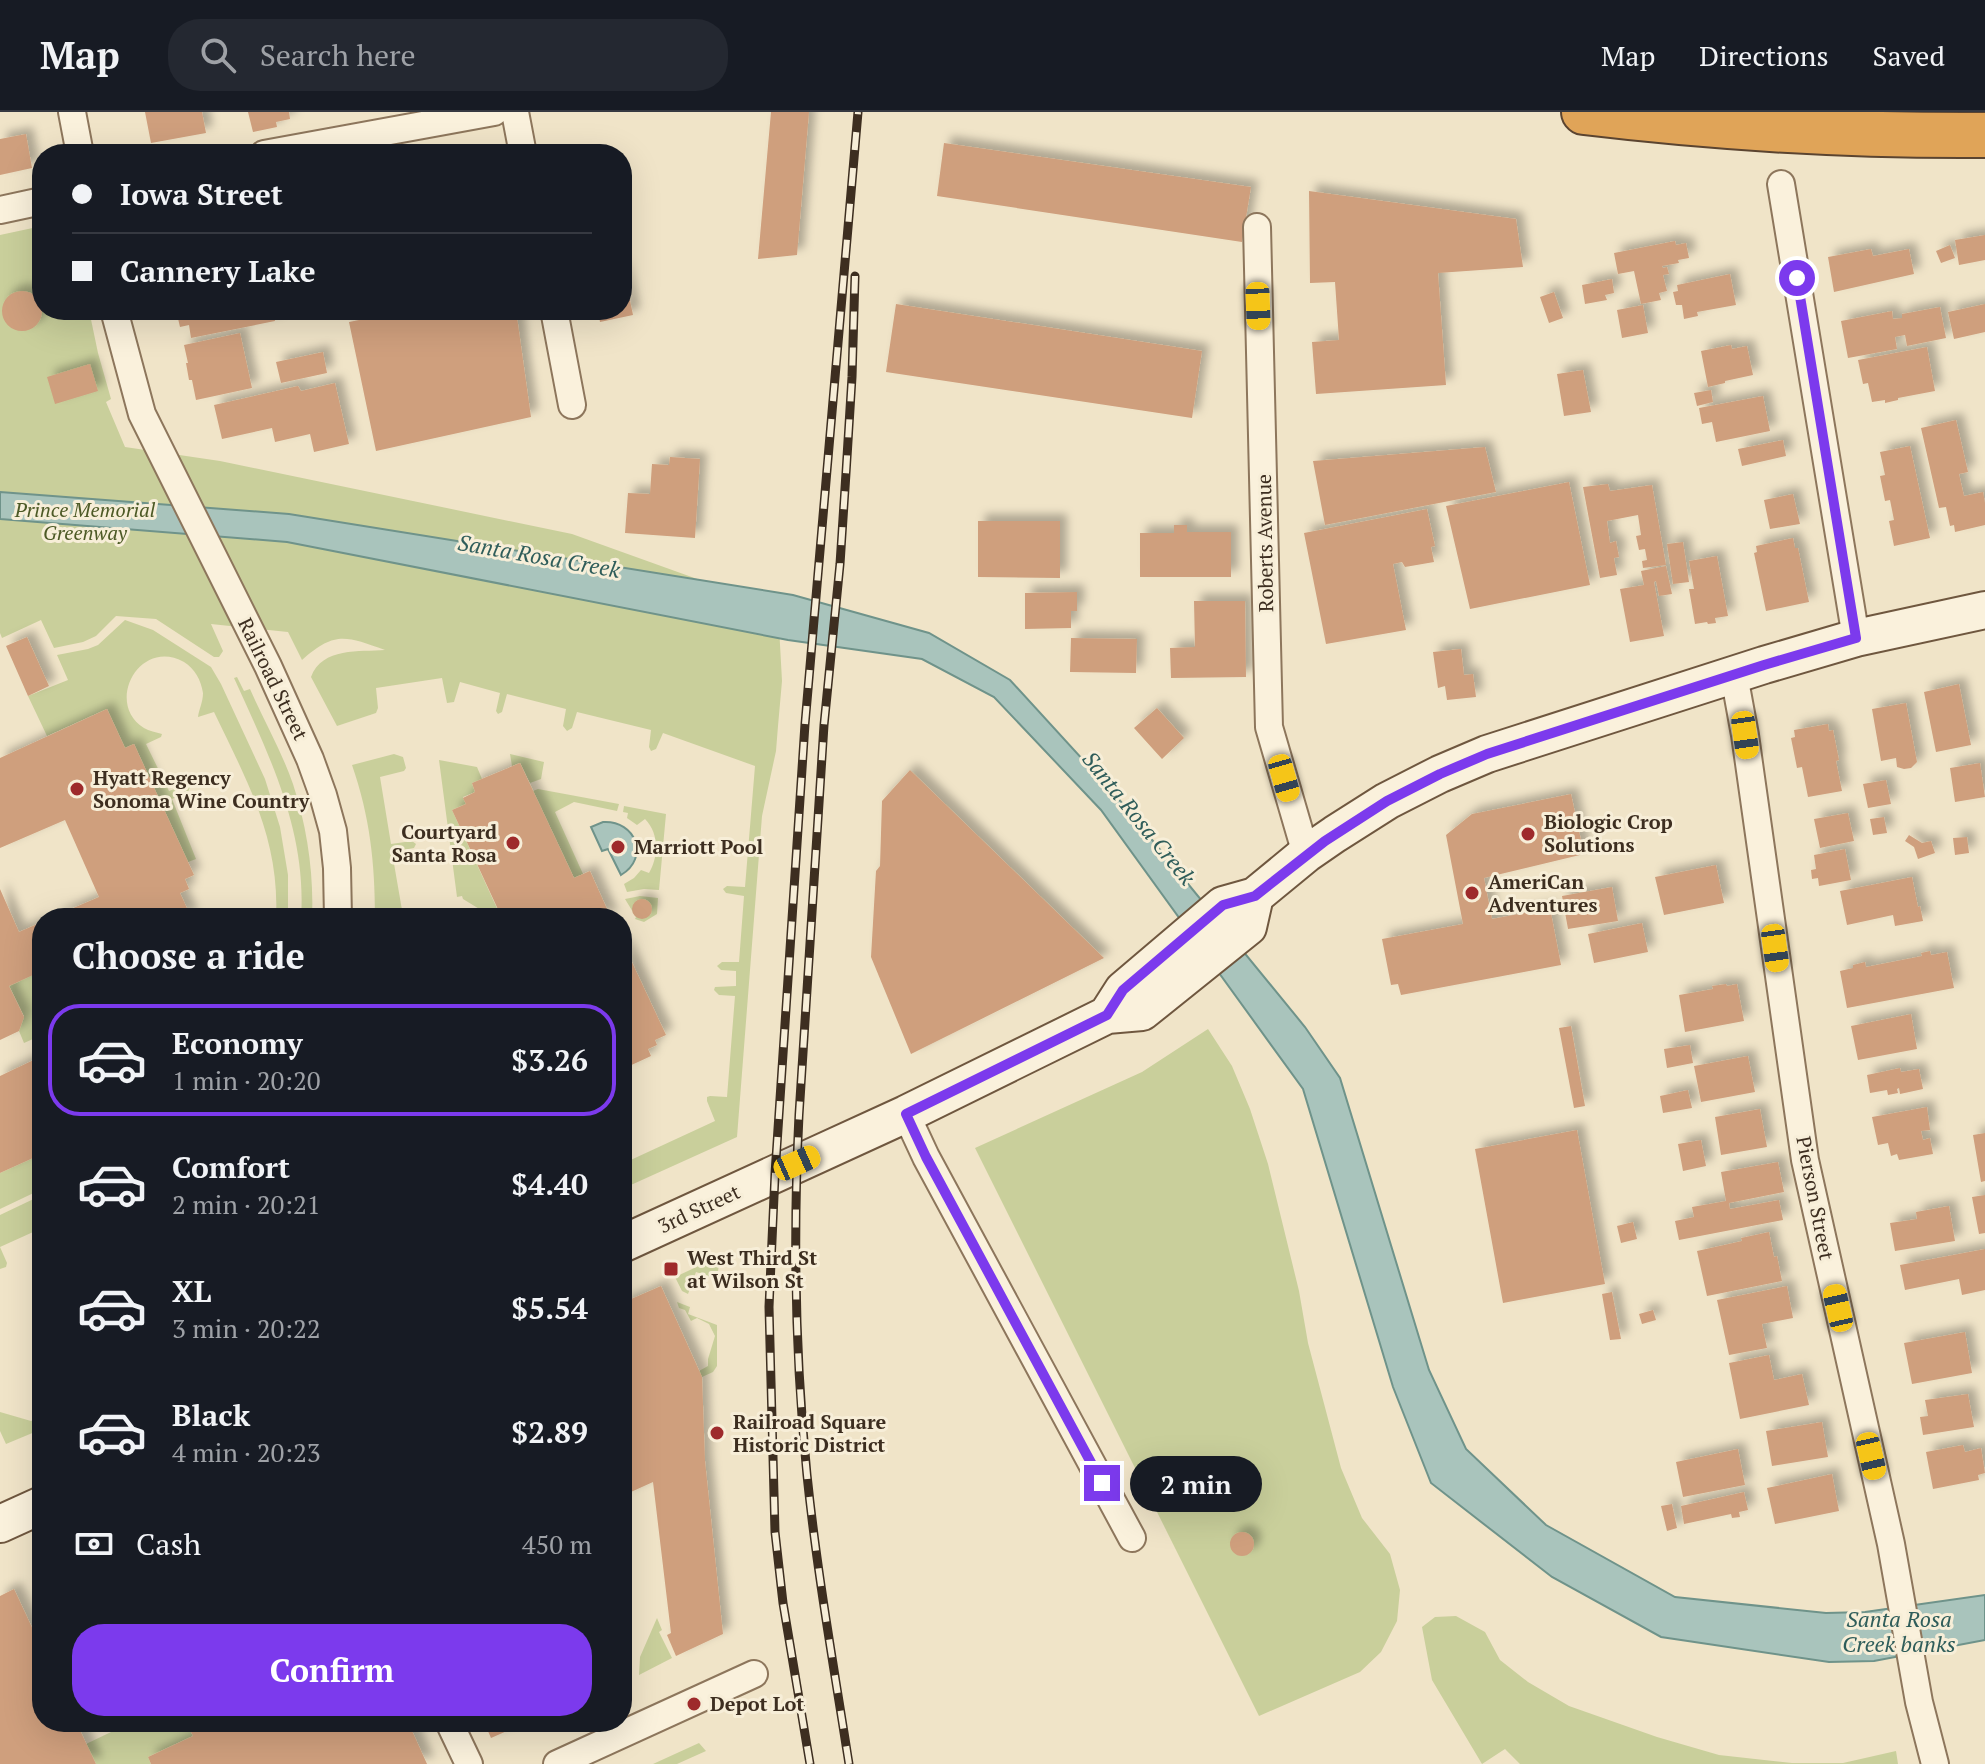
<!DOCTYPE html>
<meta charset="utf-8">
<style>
:root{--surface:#171b24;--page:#242831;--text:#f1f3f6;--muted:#9ea1a6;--line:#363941;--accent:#7c3aed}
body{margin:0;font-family:"PT Serif",serif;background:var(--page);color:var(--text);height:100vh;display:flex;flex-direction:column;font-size:30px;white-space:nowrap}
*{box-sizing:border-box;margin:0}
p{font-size:26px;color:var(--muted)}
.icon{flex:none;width:44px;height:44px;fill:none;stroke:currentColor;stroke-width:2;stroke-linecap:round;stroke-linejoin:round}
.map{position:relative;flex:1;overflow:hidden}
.sheet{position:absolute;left:32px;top:796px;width:600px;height:824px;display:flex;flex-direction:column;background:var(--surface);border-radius:32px;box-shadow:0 8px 32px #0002}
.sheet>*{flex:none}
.top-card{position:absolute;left:32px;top:32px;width:600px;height:176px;border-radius:32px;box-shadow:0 8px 32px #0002;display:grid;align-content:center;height:176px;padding:0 40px;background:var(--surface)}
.end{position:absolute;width:36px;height:36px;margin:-18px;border:10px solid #7c3aed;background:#fff;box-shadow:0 0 0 4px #fff}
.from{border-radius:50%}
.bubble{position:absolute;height:56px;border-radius:28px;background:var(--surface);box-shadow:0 8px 32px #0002;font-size:26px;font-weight:700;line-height:56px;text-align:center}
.car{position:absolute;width:24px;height:48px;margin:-24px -12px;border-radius:10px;box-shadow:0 0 6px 2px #0007;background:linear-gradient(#f5c518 24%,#345 0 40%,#f5c518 0 76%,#345 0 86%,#f5c518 0)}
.top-card b{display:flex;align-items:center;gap:28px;height:76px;font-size:30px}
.top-card b+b{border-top:2px solid var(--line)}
.top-card i{width:20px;height:20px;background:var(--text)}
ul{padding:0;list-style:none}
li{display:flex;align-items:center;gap:24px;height:112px;margin:0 16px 12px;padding:0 24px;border:4px solid transparent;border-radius:32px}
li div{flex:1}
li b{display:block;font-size:30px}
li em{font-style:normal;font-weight:700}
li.selected{border-color:var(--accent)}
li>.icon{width:72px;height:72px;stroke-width:1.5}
h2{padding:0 40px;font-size:36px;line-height:96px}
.pay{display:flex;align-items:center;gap:20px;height:88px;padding:0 40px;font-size:30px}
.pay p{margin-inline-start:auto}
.button{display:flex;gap:16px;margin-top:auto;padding:16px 40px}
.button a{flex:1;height:92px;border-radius:32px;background:var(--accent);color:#fff;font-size:32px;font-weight:700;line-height:92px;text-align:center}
header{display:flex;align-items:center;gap:48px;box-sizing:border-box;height:112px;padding:0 40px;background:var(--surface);border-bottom:2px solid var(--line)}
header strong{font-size:38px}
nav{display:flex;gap:44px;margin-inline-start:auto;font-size:28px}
.search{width:560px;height:72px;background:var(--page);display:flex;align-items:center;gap:20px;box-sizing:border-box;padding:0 28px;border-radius:32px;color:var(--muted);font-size:30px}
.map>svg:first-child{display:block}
.green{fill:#c9cf9b}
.water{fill:#a9c4bc;stroke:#6f938a;stroke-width:2}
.building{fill:#cf9f7d;filter:url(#shadow)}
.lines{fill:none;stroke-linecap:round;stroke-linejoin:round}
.minor-casing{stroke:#8d765c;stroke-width:30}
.secondary-casing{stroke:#6f573f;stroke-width:40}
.motorway-casing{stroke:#5b4430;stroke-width:48}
.minor{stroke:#faf1dc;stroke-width:26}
.secondary{stroke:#faf1dc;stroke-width:36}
.motorway{stroke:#e0a458;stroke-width:44}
.rail-casing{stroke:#3d2e20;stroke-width:9}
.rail{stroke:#f7eed8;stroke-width:6;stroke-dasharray:18;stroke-linecap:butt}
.route{stroke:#7c3aed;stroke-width:10}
.poi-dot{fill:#9e2a2b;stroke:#f7eed8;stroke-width:3}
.labels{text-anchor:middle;stroke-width:6;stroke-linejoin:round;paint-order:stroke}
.park-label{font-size:20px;font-style:italic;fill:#4d5a26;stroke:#f7eed8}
.street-label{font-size:20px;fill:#3d2e20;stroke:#f7eed8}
.poi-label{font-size:20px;font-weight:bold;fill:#3d2e20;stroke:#f7eed8;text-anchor:start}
.water-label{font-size:22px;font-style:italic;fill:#2f5d5a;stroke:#f7eed8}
</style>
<header>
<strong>Map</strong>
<div class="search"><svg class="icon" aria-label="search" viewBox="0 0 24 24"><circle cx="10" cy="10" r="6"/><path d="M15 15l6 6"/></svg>Search here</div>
<nav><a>Map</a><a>Directions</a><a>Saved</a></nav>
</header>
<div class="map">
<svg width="1985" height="1652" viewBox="0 0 1985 1652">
<defs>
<filter id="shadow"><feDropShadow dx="7" dy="-7" stdDeviation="4" flood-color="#0004"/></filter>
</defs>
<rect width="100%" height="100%" fill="#f0e4c8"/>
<path class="green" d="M42 114V198H89L98 241 111 287 106 290 125 335 220 349 572 422 778 496 782 569 778 614 776 639 762 704 737 1025 622 1077V1052L715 1009 707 989V985L710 984 727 985 735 884 719 883 714 878 715 875 736 874V859L721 858 717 854 722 850H739L744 784 726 781 723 777 727 774 745 775 755 654 663 621 656 637 651 639 649 635 651 618 577 600 572 616 567 619 563 614 566 597 507 582 502 600 498 602 496 599 500 581 460 570 454 590 447 591 442 566 376 576 378 596 376 601 337 614 311 565C322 535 360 540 385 538 345 524 335 519 302 548L288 520 211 512 223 539 219 545H214L156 507 116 504 96 524 83 530 54 536 41 508 2 526 0 521V123Z
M125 508 153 518 211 555 221 572 265 667 280 715 288 763V806H276C280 727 247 669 214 600L198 605C199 597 203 590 203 581 201 568 195 557 184 550 140 525 104 591 144 616 149 619 156 620 162 622L161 625 146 632 169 679 185 673 190 675 188 680 172 687 196 747 188 750 134 632 125 636 107 597 47 624 28 584 68 568 57 543 88 537 98 533Z
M237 565 244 579 250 577C264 609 282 640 293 672 307 715 314 761 312 806H301C307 719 269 643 234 566Z
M394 642 403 645 406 656 404 659 380 665 391 732 412 729 416 732 414 736 392 740 402 798 423 797 424 800 423 806H375C375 751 370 705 352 653Z
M510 642 544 650 541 667 530 671 520 651 512 654Z
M439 648 477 655 482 667 472 671 475 680 463 685 466 692 452 698 501 805 494 806 463 787 462 784 457 785Z
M538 677 619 692 617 699 574 690 555 700 583 762 574 766 533 679Z
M624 694 666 702 659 778 644 777 627 780 624 772 634 766 641 758 649 761C659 744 659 721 645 707L637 713 627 706 628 701 623 700Z
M640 784 658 786 657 802 644 810 635 807 636 805 625 787Z
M37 861 42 872V923L24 931 19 919 24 904 9 874Z
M1208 917 1232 954 1250 997 1268 1052 1299 1179 1308 1231 1341 1356 1362 1406 1390 1442 1400 1478 1397 1509 1381 1540 1360 1560 1259 1604 975 1036 1142 960Z
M42 1042V1077L0 1097V1061Z
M42 1083V1116L0 1135 7 1151 6 1155 0 1157V1103Z
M720 1144 717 1167 696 1160 688 1182 682 1179 675 1165Z
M677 1190 690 1195 688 1202 717 1213V1254L713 1260 702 1265 699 1259 708 1254V1247L715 1224 709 1212 697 1206 691 1209 685 1198 679 1196Z
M0 1300 31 1309 42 1304V1317L6 1332 0 1319Z
M1456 1504 1485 1520 1500 1548 1528 1570 1569 1594 1657 1625 1719 1643 1792 1651H1843L1896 1639 1898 1652H1520L1505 1637 1482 1652 1432 1568 1422 1515 1435 1505Z
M657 1506 662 1518 659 1520 672 1546 639 1563 640 1545Z
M132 1610H186L193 1624 148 1645 151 1652H96L86 1632Z
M699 1631 706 1639 677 1652H653Z"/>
<path class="water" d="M0 380 289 402 793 483 929 521 1010 568 1117 685 1305 915 1340 966 1429 1258 1466 1337 1546 1413 1675 1485 1826 1501 1865 1500 1985 1483V1528L1874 1549 1829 1550 1661 1525 1552 1465 1431 1371 1393 1275 1303 977 1101 698 994 585 922 547 788 528 287 430 0 407Z
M603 710C636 708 650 746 621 763L608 737 602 739 591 715Z"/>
<path class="building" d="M145 0H202L206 21 151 31Z
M248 0H289L290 7 276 10 277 15 253 20Z
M771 0H809L797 143 758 147Z
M26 22 32 56 0 63V27Z
M944 31 1251 75 1242 130 937 84Z
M1309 79 1516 107 1523 155 1438 161 1446 273 1316 282 1312 230 1339 228 1335 170 1310 171Z
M1985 123V148L1959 153 1955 128Z
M1675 129 1676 133 1686 131 1689 146 1678 148 1679 151 1662 154 1663 156 1667 155 1669 162 1663 163 1667 179 1659 181 1661 188 1641 192 1634 159 1618 162 1614 141Z
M1950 133 1955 146 1941 151 1936 139Z
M1871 137 1873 144 1909 137 1914 162 1834 180 1828 145Z
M622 155H623L633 203 600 210 598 198H622Z
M1730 162 1736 193 1697 200 1698 204 1684 207 1682 193H1676L1673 180 1678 179 1677 173Z
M1612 167 1614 181 1605 183 1607 188 1585 192 1582 173Z
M2 199a20 20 0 1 1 40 0a20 20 0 1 1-40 0Z
M1554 180 1563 206 1549 211 1540 185Z
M896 192 1202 239 1192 306 886 260Z
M1985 192V220L1954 227 1948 200Z
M1643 193 1648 221 1622 226 1617 198Z
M1940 195 1946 226 1907 234 1905 223 1895 225 1897 237 1848 246 1841 209 1892 199 1893 207 1902 206V202Z
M176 198H273L275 209 191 226 189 213 180 215Z
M410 198H516L531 305 376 339 349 210Z
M240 221 252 276 196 288 192 268H189L186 251H188L184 233Z
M1731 233 1732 237 1747 234 1753 263 1725 269V271L1708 275 1701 239Z
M1927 235 1935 279 1898 286V288L1885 291V288L1872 290 1868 271 1863 272 1858 248Z
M323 240 327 261 281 271 276 250Z
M90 252 98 279 55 292 47 265Z
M1583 258 1591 300 1564 304 1557 262Z
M335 271 349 332 314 340 310 322 275 330 272 316 222 327 214 293 298 274 301 279Z
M1711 278 1713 290 1697 294 1694 281Z
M1763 284 1770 319 1716 330 1712 310 1702 312 1699 296Z
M1956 308 1968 360 1959 362 1964 384 1983 380 1985 391V413L1955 420 1954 413 1950 414 1946 395 1939 396 1921 316Z
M1783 328 1786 344 1742 354 1738 337Z
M1910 334 1930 426 1894 434 1889 409 1894 408 1890 388 1885 389 1880 364 1885 363 1880 340Z
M1485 335 1496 380 1325 413 1313 349Z
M670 345 700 347 695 426 625 421 628 381 650 382 652 352 669 353Z
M1569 370 1590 473 1470 497 1446 394Z
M1608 372 1610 379 1652 373 1666 453 1643 456 1642 449 1647 448 1645 437 1639 438 1636 424 1641 423 1638 403 1607 409 1610 431 1616 429 1619 445 1614 446 1617 463 1600 466 1583 375Z
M1793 382 1800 412 1770 417 1764 388Z
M1427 397 1435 434 1431 435 1434 450 1405 455 1402 450 1393 452 1406 518 1326 532 1304 421Z
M978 409H1060V466L978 465Z
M1174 413H1187V420H1231V465H1140V421H1174Z
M1793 426 1795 436H1798L1809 490 1766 499 1754 441 1757 440 1756 434Z
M1683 430 1689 470 1673 472 1667 432Z
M1717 444 1728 504 1715 506 1716 511 1708 512 1707 510 1695 512 1689 477H1694L1689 449Z
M1666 454 1672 482 1659 484 1656 469 1654 470 1664 524 1630 530 1620 477 1644 473 1641 459Z
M1077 480V499H1071V516L1025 517V481Z
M1194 489H1245L1246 565 1171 566 1170 536 1195 535Z
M27 525 49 574 28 584 6 534Z
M1071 526 1137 527 1136 561 1070 560Z
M1461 537 1464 563 1473 562 1476 585 1447 588 1445 574 1438 576 1433 540Z
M1959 572 1971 633 1936 640 1924 580Z
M1906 591 1917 650 1911 656 1904 657 1897 655 1896 646 1881 649 1872 597Z
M1157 596 1184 626 1162 647 1134 616Z
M107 597 125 636 134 632 194 763 185 767 189 777 180 781 191 805 189 806H50L99 785 65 708 0 736V646Z
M1828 612 1829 619 1833 618 1839 648 1836 649 1842 679 1808 685 1802 655 1797 656 1791 626 1795 625 1794 618Z
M520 651 574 766 590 759 611 806H502L452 698 466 692 463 686 475 680 472 671Z
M1980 651 1985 685 1955 690 1950 656Z
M910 658 1104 846 911 942 871 845 876 759 880 754 882 689Z
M1886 668 1891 692 1868 696 1863 672Z
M1571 682 1584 742 1484 766 1492 807 1550 796 1561 853 1401 883 1398 872 1391 873 1382 827 1463 812 1446 723 1472 702Z
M1848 701 1854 729 1820 736 1814 707Z
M1884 705 1887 721 1873 723 1870 707Z
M1909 723 1922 731 1931 729 1935 741 1918 747 1914 735 1905 729Z
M1967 725 1969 741 1955 743 1953 726Z
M1845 737 1851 768 1819 774 1818 766 1812 767 1811 758 1816 757 1814 743Z
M1716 753 1724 791 1664 803 1655 765Z
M1912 765 1918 795 1920 794 1923 809 1895 814 1893 803 1847 813 1840 779Z
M1612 775 1618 809 1568 817 1562 784Z
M0 777 19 820 42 810V859L9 874 24 905 19 919 0 928Z
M632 797a10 10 0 1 1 20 0a10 10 0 1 1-20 0Z
M1642 811 1648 840 1594 851 1588 822Z
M622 829 666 923 655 928 657 933 648 937 651 944 625 956 622 949Z
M1930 839 1931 843 1947 840 1954 876 1847 896 1840 859 1853 856V853L1865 850 1866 855 1922 844 1921 841Z
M1726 872 1727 874 1737 872 1744 909 1685 920 1679 883 1713 877 1712 874Z
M1911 902 1917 937 1858 948 1851 914Z
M1571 914 1585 994 1574 996 1559 916Z
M1690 933 1693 951 1667 956 1664 937Z
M42 944V1042L0 1061V964Z
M1748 944 1755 980 1701 990 1694 954Z
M1900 956 1901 960 1919 957 1923 977 1900 982 1899 976 1897 977 1898 981 1888 983 1887 978 1870 981 1867 963Z
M1688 978 1692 996 1663 1001 1660 984Z
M1927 995 1930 1018 1921 1019 1923 1028 1930 1026 1933 1042 1899 1048 1897 1042 1891 1044 1888 1031 1878 1033 1872 1005Z
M1760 997 1767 1035 1721 1043 1715 1005Z
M1577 1018 1605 1172 1503 1191 1475 1037Z
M1985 1021V1069L1981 1070 1973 1023Z
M1701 1028 1706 1054 1683 1059 1678 1032Z
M1778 1050 1784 1080 1729 1091 1730 1097 1779 1088 1783 1108 1679 1128 1675 1109 1694 1105 1692 1095 1726 1089 1721 1060Z
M1985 1083V1121L1979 1122 1972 1085Z
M1949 1094 1955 1129 1895 1139 1890 1111 1917 1107 1916 1100Z
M1633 1110 1637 1127 1621 1131 1617 1114Z
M1769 1120 1774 1145 1777 1144 1782 1169 1707 1184 1697 1139 1742 1129 1741 1126Z
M1985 1137V1178L1962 1183 1959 1167 1905 1178 1900 1153Z
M661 1174 702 1265 705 1349 723 1522 676 1544 667 1523 671 1521 653 1370 622 1384V1191Z
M1787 1174 1793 1206 1762 1212 1767 1236 1729 1243 1717 1188Z
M1612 1180 1621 1227 1610 1228 1602 1182Z
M1653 1198 1656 1208 1642 1212 1639 1202Z
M1965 1220 1972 1261 1912 1272 1904 1231Z
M1769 1243 1774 1268 1802 1262 1809 1293 1740 1307 1729 1251Z
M1968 1282 1974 1315 1923 1323 1920 1305 1928 1304 1925 1288Z
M1822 1310 1828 1345 1772 1354 1766 1319Z
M1963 1333 1965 1340 1981 1336 1985 1361 1978 1363 1979 1368 1933 1377 1926 1340Z
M1738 1337 1745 1373 1683 1385 1676 1350Z
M1832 1362 1839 1399 1775 1412 1767 1376Z
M1744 1380 1748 1398 1739 1400 1740 1405 1732 1406 1731 1402 1684 1412 1681 1394Z
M1672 1392 1677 1416 1667 1419 1661 1394Z
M1230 1432a12 12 0 1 1 24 0a12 12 0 1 1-24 0Z
M14 1477 42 1537V1610H76L96 1652H0V1484Z
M186 1610H408L427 1652H151L148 1645 193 1624Z
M484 1610H527L491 1626Z"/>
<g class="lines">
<defs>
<path id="minor" d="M72 0 80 42
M515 0 523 42
M264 42 494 0
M1781 72 1856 526
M0 98 42 89
M1257 115 1269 615 1306 742
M114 198 142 302 268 554 310 647 323 683 333 719 337 756 338 806
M554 198 572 293
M1734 563 1745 623 1805 1048 1891 1432 1919 1590 1935 1652
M906 1002 926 1045 1132 1426
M449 1610 469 1652
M557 1652 754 1562"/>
<path id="secondary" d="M1107 903 1123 878 1223 793 1255 784 1306 742 1335 722 1387 689 1440 662 1487 642 1764 553 1856 526 1985 498
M622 1132 906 1002 1107 903 1142 900 1248 815 1255 784
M0 1412 42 1393"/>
<path id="motorway" d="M1584 0C1717 16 1851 24 1985 23"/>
</defs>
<use href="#minor" class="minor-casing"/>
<use href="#secondary" class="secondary-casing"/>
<use href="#motorway" class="motorway-casing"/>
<use href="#minor" class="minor"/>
<use href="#secondary" class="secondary"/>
<use href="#motorway" class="motorway"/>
<defs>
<path id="rail" d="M810 1652 783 1491 775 1420 769 1195 775 1062 805 612 858 0
M849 1652C834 1556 817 1460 807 1363 795 1243 793 1123 799 1003L824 613 840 452 846 361 852 265 855 164"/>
</defs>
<use href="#rail" class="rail-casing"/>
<use href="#rail" class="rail"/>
</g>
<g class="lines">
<path class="route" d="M1102 1371 926 1045 906 1002 1107 903 1123 878 1223 793 1255 784 1325 729 1387 689 1440 662 1487 642 1764 553 1856 526 1797 166"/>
</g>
<g class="poi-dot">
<circle cx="77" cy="677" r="8"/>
<circle cx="1528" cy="722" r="8"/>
<circle cx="513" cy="731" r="8"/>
<circle cx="618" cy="735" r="8"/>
<circle cx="1472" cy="781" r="8"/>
<rect x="663" y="1149" width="16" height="16" rx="4"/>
<circle cx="717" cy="1321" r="8"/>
<circle cx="694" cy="1592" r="8"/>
</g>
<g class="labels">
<g class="park-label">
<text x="85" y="405">Prince Memorial<tspan x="85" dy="23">Greenway</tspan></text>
</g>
<g class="street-label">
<text transform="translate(1265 431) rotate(-91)" y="7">Roberts Avenue</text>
<text transform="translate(273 567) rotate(64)" y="7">Railroad Street</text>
<text transform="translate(1815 1086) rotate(79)" y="7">Pierson Street</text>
<text transform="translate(699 1097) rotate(-25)" y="7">3rd Street</text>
</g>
<g class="poi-label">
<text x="93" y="673">Hyatt Regency<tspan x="93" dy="23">Sonoma Wine Country</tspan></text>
<text x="1544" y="717">Biologic Crop<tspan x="1544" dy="23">Solutions</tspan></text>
<text x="497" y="727" text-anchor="end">Courtyard<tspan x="497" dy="23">Santa Rosa</tspan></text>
<text x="634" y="742">Marriott Pool</text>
<text x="1488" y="777">AmeriCan<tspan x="1488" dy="23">Adventures</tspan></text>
<text x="687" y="1153">West Third St<tspan x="687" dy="23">at Wilson St</tspan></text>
<text x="733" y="1317">Railroad Square<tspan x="733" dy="23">Historic District</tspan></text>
<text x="710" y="1599">Depot Lot</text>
</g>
<g class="water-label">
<text transform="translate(539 444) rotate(10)" y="8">Santa Rosa Creek</text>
<text transform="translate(1139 706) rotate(51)" y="8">Santa Rosa Creek</text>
<text x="1899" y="1515">Santa Rosa<tspan x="1899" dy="25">Creek banks</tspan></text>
</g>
</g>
</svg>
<i class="end from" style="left:1797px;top:166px"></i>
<i class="end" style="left:1102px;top:1371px"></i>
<div class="bubble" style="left:1130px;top:1344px;width:132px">2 min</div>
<i class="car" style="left:1258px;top:194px;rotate:178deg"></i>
<i class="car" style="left:1745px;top:623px;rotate:172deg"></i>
<i class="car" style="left:1284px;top:666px;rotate:164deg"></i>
<i class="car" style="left:1775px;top:836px;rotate:172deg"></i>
<i class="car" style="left:797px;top:1051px;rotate:66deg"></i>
<i class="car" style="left:1838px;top:1196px;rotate:347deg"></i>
<i class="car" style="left:1871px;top:1344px;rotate:167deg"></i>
<div class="top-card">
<b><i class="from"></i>Iowa Street</b>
<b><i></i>Cannery Lake</b>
</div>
<section class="sheet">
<h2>Choose a ride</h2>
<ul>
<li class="selected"><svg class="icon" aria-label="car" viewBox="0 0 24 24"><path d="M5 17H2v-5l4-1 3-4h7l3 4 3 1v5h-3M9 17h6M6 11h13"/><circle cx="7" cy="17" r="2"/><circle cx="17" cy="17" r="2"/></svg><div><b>Economy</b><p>1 min · 20:20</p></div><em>$3.26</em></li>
<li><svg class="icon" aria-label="car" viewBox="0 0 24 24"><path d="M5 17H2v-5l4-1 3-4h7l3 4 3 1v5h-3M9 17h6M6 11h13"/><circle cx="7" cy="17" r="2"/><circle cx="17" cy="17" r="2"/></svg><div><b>Comfort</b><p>2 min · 20:21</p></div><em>$4.40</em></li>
<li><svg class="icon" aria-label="car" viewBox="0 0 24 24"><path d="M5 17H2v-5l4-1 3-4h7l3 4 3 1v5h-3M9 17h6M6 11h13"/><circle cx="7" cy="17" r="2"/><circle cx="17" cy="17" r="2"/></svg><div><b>XL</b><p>3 min · 20:22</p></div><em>$5.54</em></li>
<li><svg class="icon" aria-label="car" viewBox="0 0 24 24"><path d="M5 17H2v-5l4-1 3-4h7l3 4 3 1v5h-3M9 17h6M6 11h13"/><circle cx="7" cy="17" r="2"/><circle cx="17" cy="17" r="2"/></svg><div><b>Black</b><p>4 min · 20:23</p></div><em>$2.89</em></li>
</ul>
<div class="pay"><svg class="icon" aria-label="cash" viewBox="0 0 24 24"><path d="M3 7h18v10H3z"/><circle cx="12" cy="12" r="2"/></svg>Cash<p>450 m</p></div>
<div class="button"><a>Confirm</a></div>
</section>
</div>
